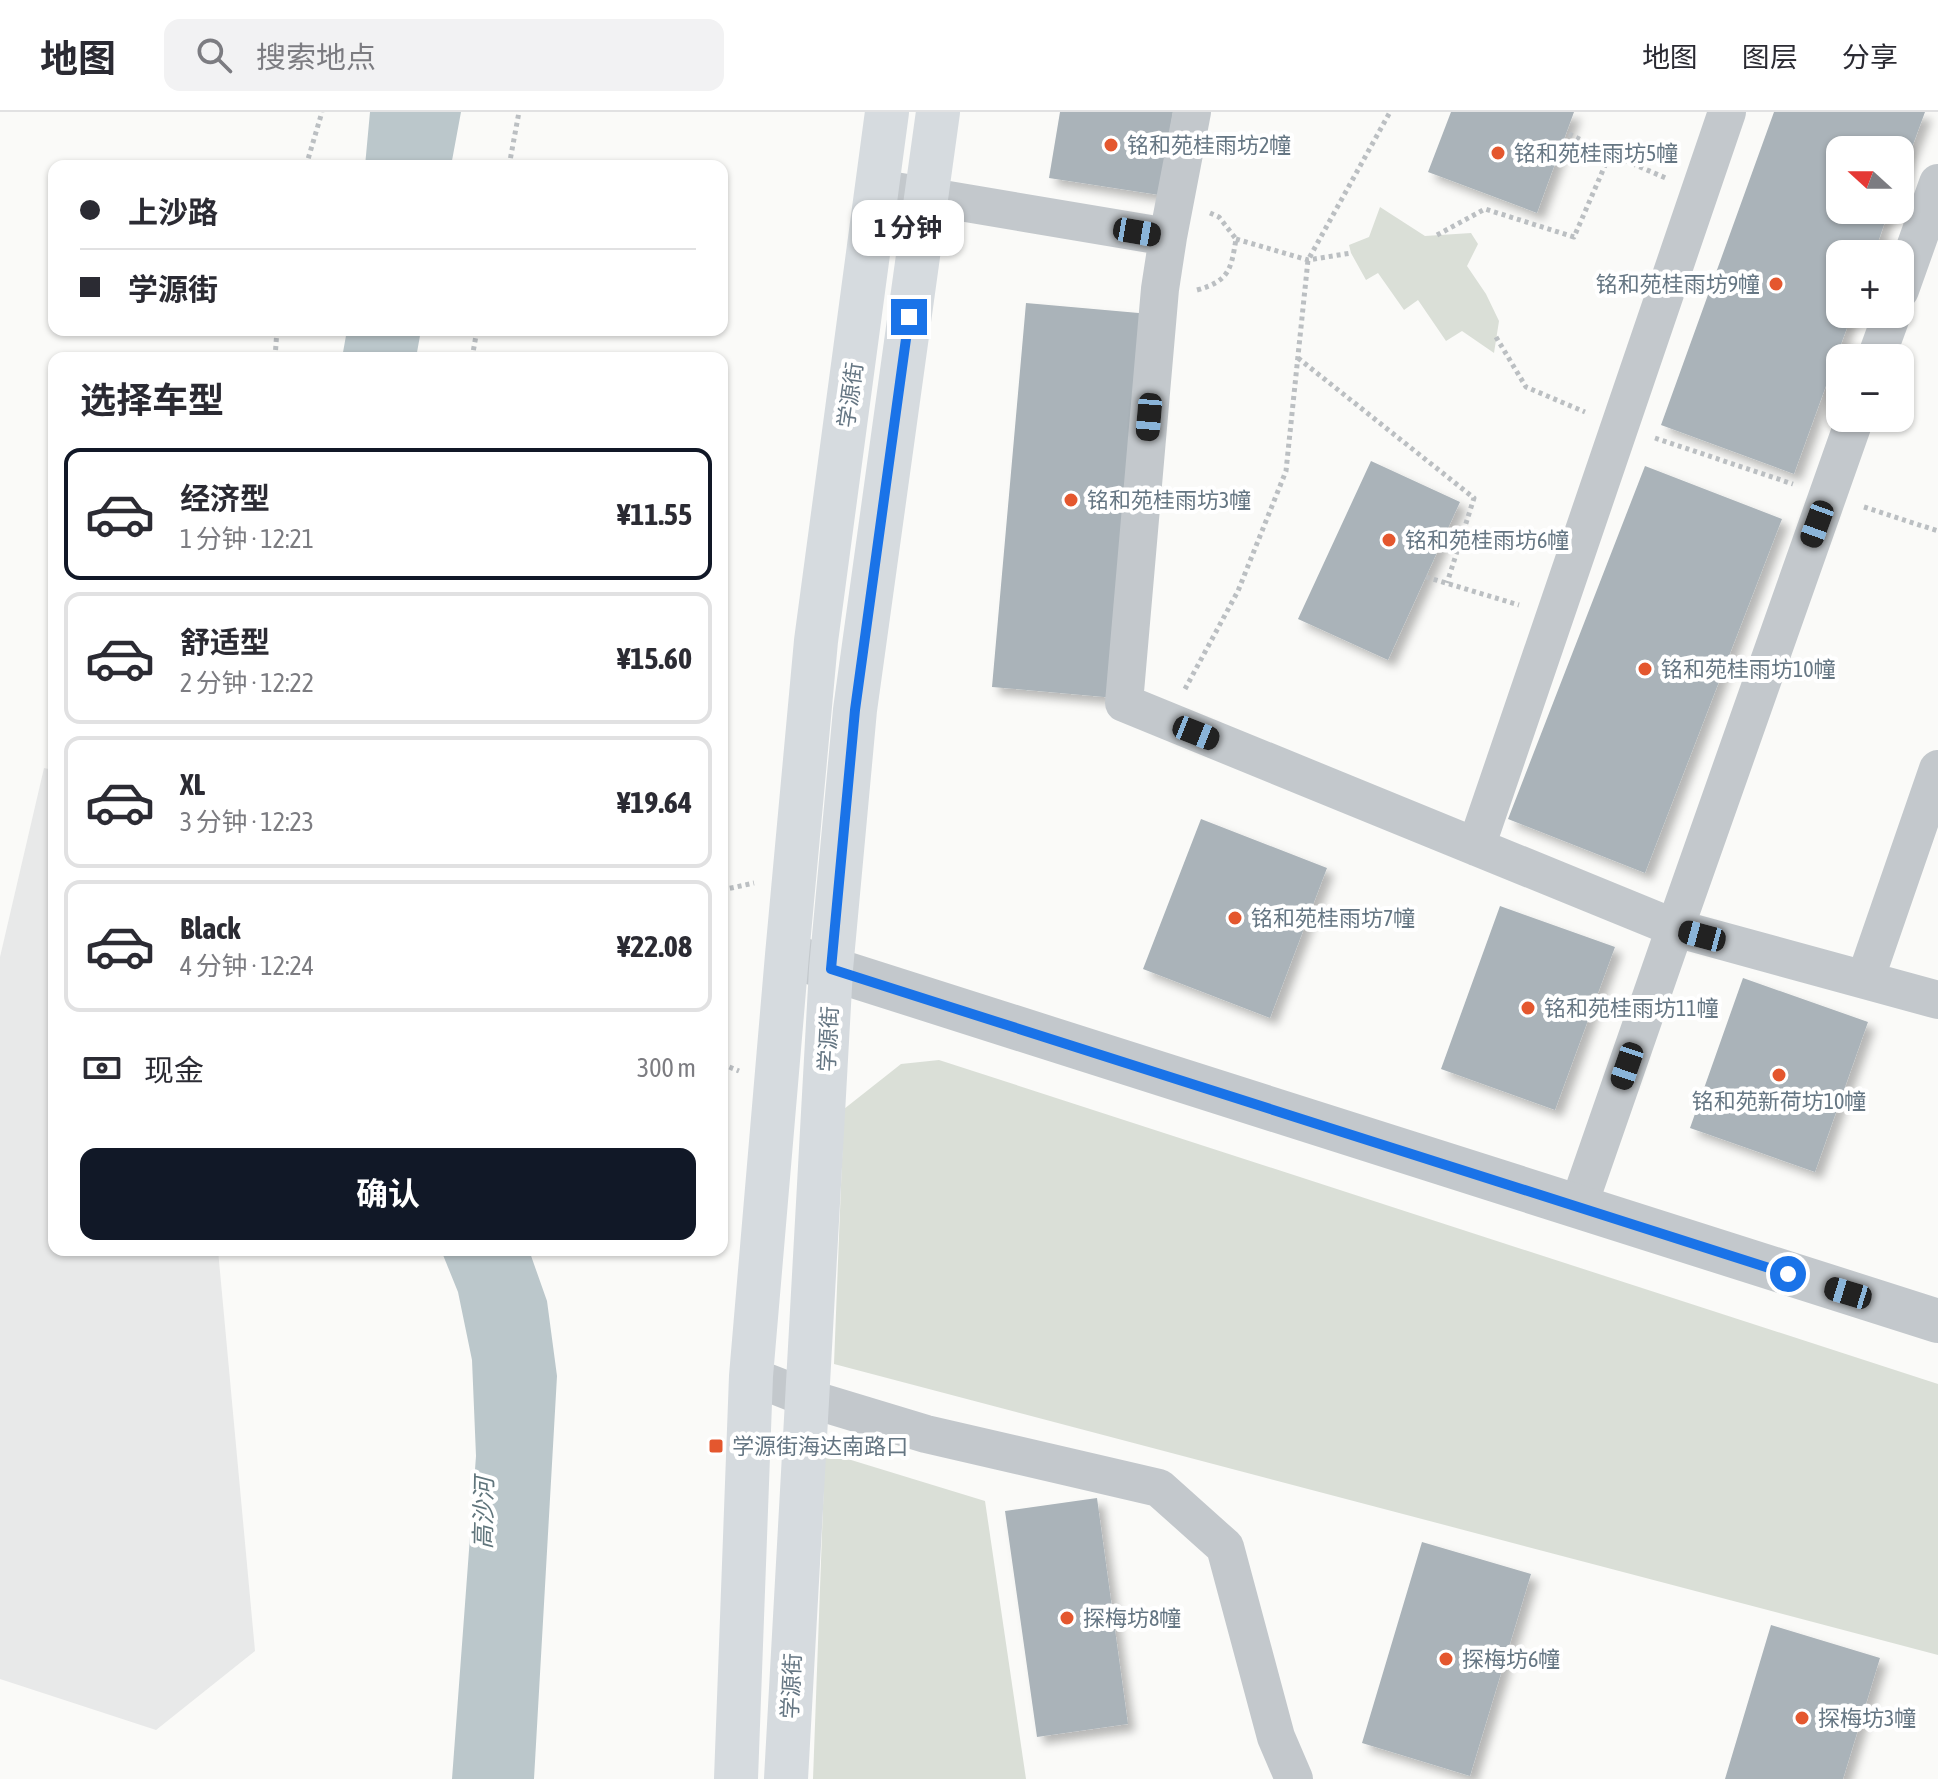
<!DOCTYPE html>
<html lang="zh">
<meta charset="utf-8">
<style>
:root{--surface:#fff;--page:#f2f2f3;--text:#2b2b33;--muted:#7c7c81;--line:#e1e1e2;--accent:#111827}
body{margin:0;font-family:"Asap Condensed","Noto Sans SC",sans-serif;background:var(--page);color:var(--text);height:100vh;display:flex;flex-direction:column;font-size:30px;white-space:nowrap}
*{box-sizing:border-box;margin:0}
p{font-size:26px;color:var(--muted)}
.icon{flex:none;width:44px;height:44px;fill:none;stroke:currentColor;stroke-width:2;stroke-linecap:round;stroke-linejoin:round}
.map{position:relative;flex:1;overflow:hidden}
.drawer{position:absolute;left:48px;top:240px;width:680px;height:904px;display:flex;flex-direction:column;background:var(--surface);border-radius:16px;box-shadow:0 2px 6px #0004}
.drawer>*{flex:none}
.top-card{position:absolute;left:48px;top:48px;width:680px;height:176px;border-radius:16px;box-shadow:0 2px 6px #0004;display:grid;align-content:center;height:176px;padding:0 32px;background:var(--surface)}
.needle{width:52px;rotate:291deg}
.buttons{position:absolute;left:1826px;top:24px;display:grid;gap:16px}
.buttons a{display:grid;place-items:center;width:88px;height:88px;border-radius:16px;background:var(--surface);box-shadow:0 2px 6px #0004;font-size:40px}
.end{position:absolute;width:36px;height:36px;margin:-18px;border:10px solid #1a73e8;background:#fff;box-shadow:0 0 0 4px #fff}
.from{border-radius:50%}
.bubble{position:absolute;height:56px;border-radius:16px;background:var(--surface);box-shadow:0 2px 6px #0004;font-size:26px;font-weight:700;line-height:56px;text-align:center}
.car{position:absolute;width:24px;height:48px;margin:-24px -12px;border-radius:10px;box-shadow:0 0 6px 2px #0007;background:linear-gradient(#222 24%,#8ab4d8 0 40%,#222 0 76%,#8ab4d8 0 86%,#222 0)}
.top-card b{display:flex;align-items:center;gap:28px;height:76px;font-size:30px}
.top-card b+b{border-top:2px solid var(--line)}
.top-card i{width:20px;height:20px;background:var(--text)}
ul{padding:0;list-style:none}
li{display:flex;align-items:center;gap:24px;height:132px;margin:0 16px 12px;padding:0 16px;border:4px solid var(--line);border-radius:16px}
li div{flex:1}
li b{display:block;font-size:30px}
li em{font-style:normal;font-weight:700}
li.on{border-color:var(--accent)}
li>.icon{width:72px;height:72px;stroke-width:1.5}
h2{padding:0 32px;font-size:36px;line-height:96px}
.pay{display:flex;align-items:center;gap:20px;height:88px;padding:0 32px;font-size:30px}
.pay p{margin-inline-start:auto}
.action{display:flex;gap:16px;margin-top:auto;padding:16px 32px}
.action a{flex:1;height:92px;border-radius:16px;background:var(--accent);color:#fff;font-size:32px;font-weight:700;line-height:92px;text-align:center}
header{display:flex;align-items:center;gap:48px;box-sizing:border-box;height:112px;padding:0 40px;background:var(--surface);border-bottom:2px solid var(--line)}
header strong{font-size:38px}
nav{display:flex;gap:44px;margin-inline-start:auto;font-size:28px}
.search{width:560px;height:72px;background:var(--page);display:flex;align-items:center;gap:20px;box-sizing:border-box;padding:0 28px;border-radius:16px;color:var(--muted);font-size:30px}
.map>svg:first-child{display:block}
.built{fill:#e8e9e9}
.green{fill:#dadfd7}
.water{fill:#bbc7cb}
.building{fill:#aab3b9;filter:url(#shadow)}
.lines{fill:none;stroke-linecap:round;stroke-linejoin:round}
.path{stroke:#bbbfc2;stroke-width:5;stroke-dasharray:4 4;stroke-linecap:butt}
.minor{stroke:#c3c8cc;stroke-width:38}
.tertiary{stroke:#c3c8cc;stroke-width:44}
.secondary{stroke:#d6dbdf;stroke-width:44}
.route{stroke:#1a73e8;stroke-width:10}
.poi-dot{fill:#e4572e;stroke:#fff;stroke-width:3}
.labels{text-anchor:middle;stroke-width:8;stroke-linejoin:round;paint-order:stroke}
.poi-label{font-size:22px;fill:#657683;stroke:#fff;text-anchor:start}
.street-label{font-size:22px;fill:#657683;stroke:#fff}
.water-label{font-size:24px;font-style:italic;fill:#60757c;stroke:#fff}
</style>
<header>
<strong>地图</strong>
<div class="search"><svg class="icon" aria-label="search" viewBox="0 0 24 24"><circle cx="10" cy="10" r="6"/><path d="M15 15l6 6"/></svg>搜索地点</div>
<nav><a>地图</a><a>图层</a><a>分享</a></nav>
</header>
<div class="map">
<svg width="1938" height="1667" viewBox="0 0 1938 1667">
<defs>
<filter id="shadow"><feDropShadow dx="7" dy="7" stdDeviation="4" flood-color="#0004"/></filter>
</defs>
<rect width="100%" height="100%" fill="#fafaf8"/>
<path class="built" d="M44 656 54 658V1138H218L255 1539 156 1618 0 1567V845Z"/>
<path class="green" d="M1380 95 1425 124 1471 121 1478 132 1467 154 1486 182 1499 209 1494 241 1462 219 1446 229 1418 188 1404 198 1378 161 1366 168 1351 141 1349 133 1369 125Z
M939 948 1938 1272V1543L834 1252 844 997 901 952Z
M825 1340 985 1389 1026 1667H813Z"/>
<path class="water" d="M370 0H461L451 54H365Z
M347 218H421L416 246H342Z
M441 1138H529L547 1189 557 1264 534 1667H452L476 1344 472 1248 458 1180Z"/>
<path class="building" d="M1060 0H1173L1159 83 1049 66Z
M1451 0H1574L1537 101 1428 60Z
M1774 0H1925L1900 68V38H1840V98H1889L1874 142H1840V202H1852L1794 362 1661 313Z
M1026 191 1150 202 1115 586 992 575Z
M1371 349 1460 390 1388 548 1298 507Z
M1645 354 1782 407 1645 761 1508 707Z
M1201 707 1327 756 1270 906 1143 857Z
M1500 794 1615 835 1555 998 1441 957Z
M1743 866 1868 910 1815 1060 1690 1016Z
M1097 1386 1128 1612 1037 1625 1005 1399Z
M1422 1430 1531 1462 1470 1664 1362 1631Z
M1771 1513 1880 1546 1843 1667H1725Z"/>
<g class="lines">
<path class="path" d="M1610 42 1668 67
M306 54 322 0
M509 54 519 0
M1437 123 1485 97 1574 125 1610 42 1567 21
M1236 127 1308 148 1351 141
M1197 178C1229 169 1231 158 1236 127L1219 105 1210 101
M1496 225 1526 275 1585 300
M275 246 277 218
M472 246 477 218
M1298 246 1474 386 1447 471
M1655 326 1793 372
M1864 395 1938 419
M1426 465 1519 493
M1185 577 1238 479 1286 359 1308 148 1390 0
M722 778 754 771
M722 952 739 959"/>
<path class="minor" d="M877 76 1168 125 1160 177 1124 591 1675 816 1578 1095
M1168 125 1192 0
M1900 178 1938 71
M1876 246 1892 202
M1855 306 1675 816 1938 888
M1476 735 1727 0
M1865 868 1938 657
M751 1264 807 1286 926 1322 1159 1376 1225 1435 1276 1625 1294 1667"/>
<path class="tertiary" d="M797 846 1938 1209"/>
<path class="secondary" d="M736 1667 751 1264 787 843 816 529 887 0
M786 1667 831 857 855 598 938 0"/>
</g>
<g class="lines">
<path class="route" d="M909 205 855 598 831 857 1788 1162"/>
</g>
<g class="poi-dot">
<circle cx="1111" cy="33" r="8"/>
<circle cx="1498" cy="41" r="8"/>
<circle cx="1776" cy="172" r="8"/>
<circle cx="1071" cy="388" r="8"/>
<circle cx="1389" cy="428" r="8"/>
<circle cx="1645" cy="557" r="8"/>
<circle cx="1235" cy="806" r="8"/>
<circle cx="1528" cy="896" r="8"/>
<circle cx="1779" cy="963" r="8"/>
<rect x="708" y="1326" width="16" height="16" rx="4"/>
<circle cx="1067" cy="1506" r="8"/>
<circle cx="1446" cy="1547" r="8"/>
<circle cx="1802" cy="1606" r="8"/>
</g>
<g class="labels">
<g class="poi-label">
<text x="1127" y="41">铭和苑桂雨坊2幢</text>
<text x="1514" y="49">铭和苑桂雨坊5幢</text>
<text x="1760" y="180" text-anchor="end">铭和苑桂雨坊9幢</text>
<text x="1087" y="396">铭和苑桂雨坊3幢</text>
<text x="1405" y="436">铭和苑桂雨坊6幢</text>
<text x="1661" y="565">铭和苑桂雨坊10幢</text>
<text x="1251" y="814">铭和苑桂雨坊7幢</text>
<text x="1544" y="904">铭和苑桂雨坊11幢</text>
<text x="1779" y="997" text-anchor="middle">铭和苑新荷坊10幢</text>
<text x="732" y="1342">学源街海达南路口</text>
<text x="1083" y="1514">探梅坊8幢</text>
<text x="1462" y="1555">探梅坊6幢</text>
<text x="1818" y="1614">探梅坊3幢</text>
</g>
<g class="street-label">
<text transform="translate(850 283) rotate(-82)" y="8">学源街</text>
<text transform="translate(828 927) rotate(-87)" y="8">学源街</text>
<text transform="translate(791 1574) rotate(-87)" y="8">学源街</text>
</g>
<g class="water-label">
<text transform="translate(484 1401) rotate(-89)" y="8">高沙河</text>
</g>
</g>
</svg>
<div class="buttons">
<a><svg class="needle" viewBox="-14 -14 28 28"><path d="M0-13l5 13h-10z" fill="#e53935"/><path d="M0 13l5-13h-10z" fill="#7c7c81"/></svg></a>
<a>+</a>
<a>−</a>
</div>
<i class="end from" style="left:1788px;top:1162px"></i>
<i class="end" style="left:909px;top:205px"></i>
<div class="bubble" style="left:852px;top:88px;width:112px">1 分钟</div>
<i class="car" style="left:1137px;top:120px;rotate:100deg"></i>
<i class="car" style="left:1149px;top:305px;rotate:185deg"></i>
<i class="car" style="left:1817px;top:412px;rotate:200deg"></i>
<i class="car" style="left:1196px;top:621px;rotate:112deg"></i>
<i class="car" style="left:1702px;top:824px;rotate:285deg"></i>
<i class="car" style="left:1627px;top:954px;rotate:199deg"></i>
<i class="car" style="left:1848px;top:1181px;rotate:287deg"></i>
<div class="top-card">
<b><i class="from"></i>上沙路</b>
<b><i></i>学源街</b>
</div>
<section class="drawer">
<h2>选择车型</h2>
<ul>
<li class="on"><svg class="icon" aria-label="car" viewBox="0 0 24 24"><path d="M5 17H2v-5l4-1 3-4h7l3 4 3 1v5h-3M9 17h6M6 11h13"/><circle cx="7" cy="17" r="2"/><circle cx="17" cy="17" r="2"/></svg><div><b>经济型</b><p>1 分钟 · 12:21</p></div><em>¥11.55</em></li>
<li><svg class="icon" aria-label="car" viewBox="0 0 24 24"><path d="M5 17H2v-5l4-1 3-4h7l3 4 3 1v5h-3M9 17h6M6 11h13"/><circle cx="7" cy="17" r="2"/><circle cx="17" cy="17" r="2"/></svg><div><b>舒适型</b><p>2 分钟 · 12:22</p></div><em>¥15.60</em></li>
<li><svg class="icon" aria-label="car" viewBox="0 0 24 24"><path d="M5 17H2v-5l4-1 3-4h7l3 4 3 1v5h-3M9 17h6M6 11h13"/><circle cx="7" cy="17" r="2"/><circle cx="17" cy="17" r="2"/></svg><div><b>XL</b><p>3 分钟 · 12:23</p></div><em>¥19.64</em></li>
<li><svg class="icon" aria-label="car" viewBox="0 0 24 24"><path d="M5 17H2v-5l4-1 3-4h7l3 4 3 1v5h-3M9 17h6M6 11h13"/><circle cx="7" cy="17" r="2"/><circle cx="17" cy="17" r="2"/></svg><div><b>Black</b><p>4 分钟 · 12:24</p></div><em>¥22.08</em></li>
</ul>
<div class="pay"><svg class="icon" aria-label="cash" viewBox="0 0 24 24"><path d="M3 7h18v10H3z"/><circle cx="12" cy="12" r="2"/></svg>现金<p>300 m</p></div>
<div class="action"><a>确认</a></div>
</section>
</div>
